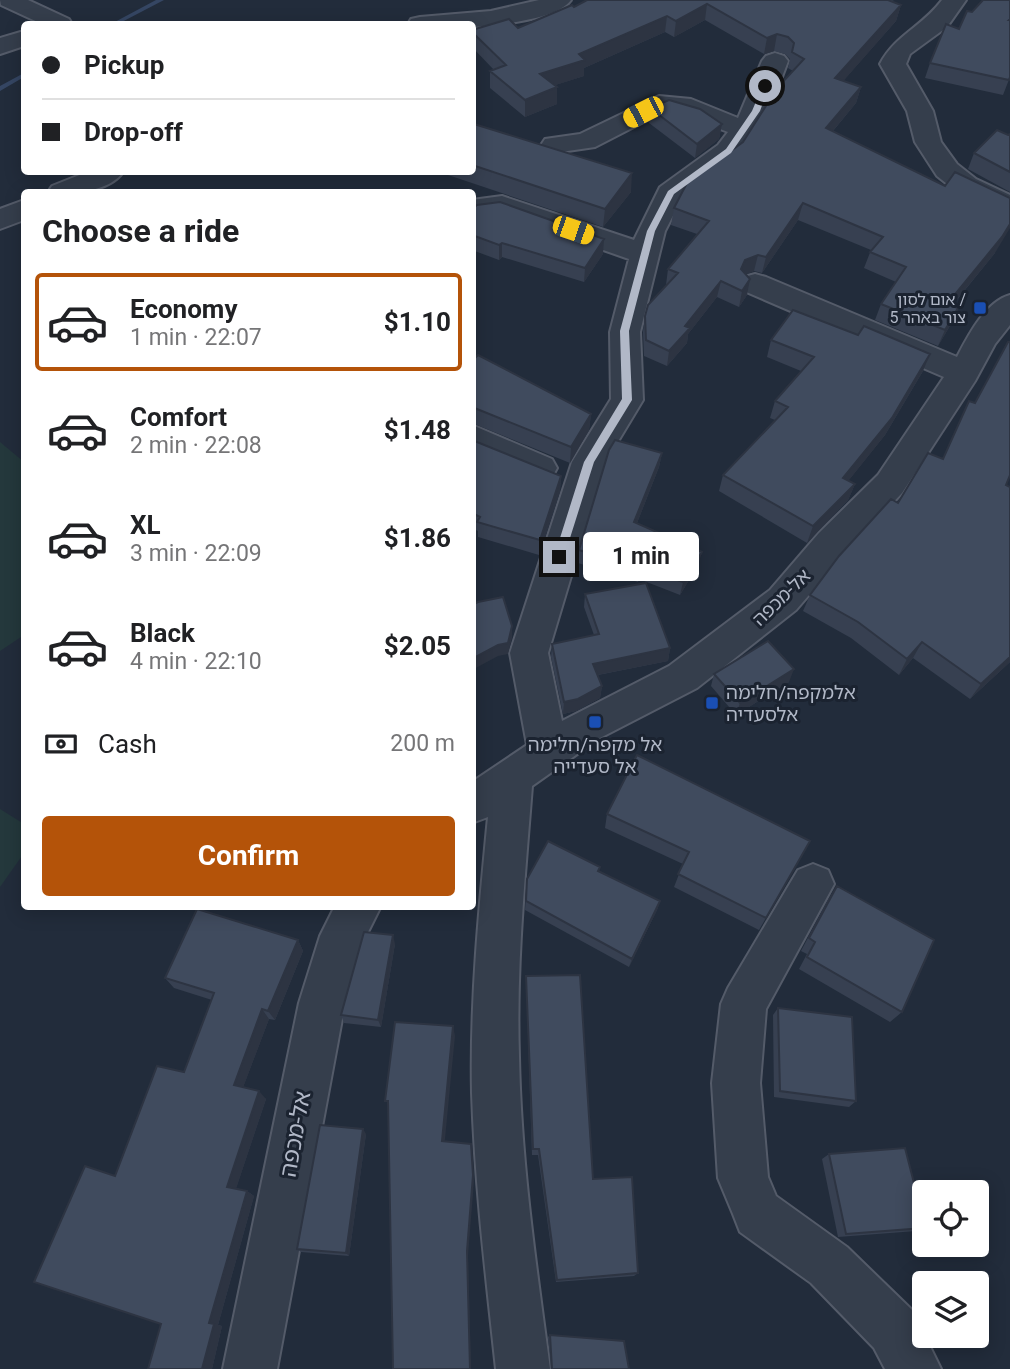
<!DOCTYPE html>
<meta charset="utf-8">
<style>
:root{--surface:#fff;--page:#f6f6f6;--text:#202124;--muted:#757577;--line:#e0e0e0;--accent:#b45309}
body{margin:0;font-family:Roboto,"Noto Sans Hebrew",sans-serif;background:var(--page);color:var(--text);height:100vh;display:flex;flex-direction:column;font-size:26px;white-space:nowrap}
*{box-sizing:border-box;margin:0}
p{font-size:23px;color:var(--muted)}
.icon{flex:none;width:38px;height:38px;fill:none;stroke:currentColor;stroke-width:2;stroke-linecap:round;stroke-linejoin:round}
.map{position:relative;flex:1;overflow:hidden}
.drawer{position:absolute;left:21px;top:189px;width:455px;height:721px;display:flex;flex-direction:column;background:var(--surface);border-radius:7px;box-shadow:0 4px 18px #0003}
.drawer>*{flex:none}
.banner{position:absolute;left:21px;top:21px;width:455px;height:154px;border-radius:7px;box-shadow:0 4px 18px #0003;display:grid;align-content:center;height:154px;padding:0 21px;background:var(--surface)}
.controls{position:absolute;left:912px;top:1180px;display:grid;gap:14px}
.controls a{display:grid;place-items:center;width:77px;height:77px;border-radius:7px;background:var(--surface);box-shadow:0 4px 18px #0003;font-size:35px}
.end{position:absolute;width:32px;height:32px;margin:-16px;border:9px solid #b1b8c7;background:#111;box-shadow:0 0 0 4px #111}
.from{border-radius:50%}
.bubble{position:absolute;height:49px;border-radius:7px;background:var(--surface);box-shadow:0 4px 18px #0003;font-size:23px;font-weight:700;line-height:49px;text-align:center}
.car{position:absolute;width:21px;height:42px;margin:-21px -10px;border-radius:9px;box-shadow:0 0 5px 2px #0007;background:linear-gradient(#f5c518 24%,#345 0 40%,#f5c518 0 76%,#345 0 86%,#f5c518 0)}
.banner b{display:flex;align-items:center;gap:24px;height:66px;font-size:26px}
.banner b+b{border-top:2px solid var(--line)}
.banner i{width:18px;height:18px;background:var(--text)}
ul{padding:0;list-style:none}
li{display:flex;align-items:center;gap:21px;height:98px;margin:0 14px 10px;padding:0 7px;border:4px solid transparent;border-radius:7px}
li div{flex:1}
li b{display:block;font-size:26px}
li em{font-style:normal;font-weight:700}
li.on{border-color:var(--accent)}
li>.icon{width:63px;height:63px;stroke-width:1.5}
h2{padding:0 21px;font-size:32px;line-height:84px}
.pay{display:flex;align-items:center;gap:18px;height:77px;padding:0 21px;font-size:26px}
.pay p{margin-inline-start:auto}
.button{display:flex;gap:14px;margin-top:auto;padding:14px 21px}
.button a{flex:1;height:80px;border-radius:7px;background:var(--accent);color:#fff;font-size:28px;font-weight:700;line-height:80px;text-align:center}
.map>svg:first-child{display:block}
.green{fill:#24383c}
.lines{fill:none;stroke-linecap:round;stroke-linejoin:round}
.stream{fill:#354663;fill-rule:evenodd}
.minor-casing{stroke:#545b69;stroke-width:4}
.minor{fill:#353e4c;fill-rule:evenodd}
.wall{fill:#374051}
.shaded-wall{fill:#2d3442}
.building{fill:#404b5e;stroke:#2d3442;stroke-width:2}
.route{fill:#b1b8c7}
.transit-dot{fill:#1a4fb4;stroke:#1b2330;stroke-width:2.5}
.labels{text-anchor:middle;stroke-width:6;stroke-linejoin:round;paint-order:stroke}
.far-poi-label{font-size:16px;fill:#b1b8c7;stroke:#1b2330;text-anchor:end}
.street-label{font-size:19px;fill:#b1b8c7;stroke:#1b2330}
.poi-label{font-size:19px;fill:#b1b8c7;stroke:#1b2330;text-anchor:start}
.near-street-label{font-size:23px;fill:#b1b8c7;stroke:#1b2330}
</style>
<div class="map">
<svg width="1010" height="1369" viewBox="0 0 1010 1369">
<rect width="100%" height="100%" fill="#222c3b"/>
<path class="green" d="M0 442 24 462V635L0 651Z
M0 809 24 824V853L0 887Z"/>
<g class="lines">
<path class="stream" d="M156 0H164L118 24H111Z
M24 73V77L0 91V86Z"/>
<defs>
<path id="minor" d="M0 0H28L69 19 72 24H42L1 5Z
M539 0H571C557 20 496 25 472 27V24H408L411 19 420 17 491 11Z
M942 0H966L947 27 910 54 906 64 933 111 941 142 957 164 976 179 1010 195V215L956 191 937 176 915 142 907 111 880 64C895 35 922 27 942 0Z
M24 31V46L0 54V38Z
M775 53 784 56 788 61 769 111 738 157 682 198 665 231 640 332 643 400 605 463 548 653 562 721 669 666 770 590 819 533 878 475 944 377 744 291 740 284 744 277 755 274 766 277 957 357C968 336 985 302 1010 295V325L995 344 975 381 902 493 845 553 796 610 697 688 600 738 532 786C525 876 516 967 519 1057 521 1162 536 1265 550 1369H496C486 1277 475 1186 472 1093 470 1001 479 909 488 817L472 823V782L527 745 510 653 572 462 611 399 610 332 629 259 500 214 472 218V200L502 196 634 240 660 187 718 145 728 132 678 113 663 112 595 147 554 153 545 151 541 145 545 139 580 134 659 96 691 99 738 118 762 61 766 56Z
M87 172H123C108 193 71 194 48 192L52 186Z
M24 200V220L0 229V209Z
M472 425 552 459 557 468 552 477C527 485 494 464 472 452Z
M813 864 828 870 834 884 766 1009 760 1083 768 1177 776 1196 847 1247 912 1310 941 1369H885L874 1348 811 1283 740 1232 733 1214 718 1178 712 1083 721 1004 728 988 798 870Z
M335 906H381L362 944 345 1003 277 1369H223L299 1003 320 936Z"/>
</defs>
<use href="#minor" class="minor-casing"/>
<use href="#minor" class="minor"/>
</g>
<path class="wall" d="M587 0H894L892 1 901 5 896 21 843 81 861 87 856 103 833 131 995 253 952 306 951 324 938 346 875 320 881 304 896 282 864 268 871 250 798 220 762 273 754 271 746 274 747 295 739 307 717 297 688 334 687 343 667 366 644 356 643 332 645 316 666 285 668 269 697 234 671 225 674 208 743 142 793 71 788 68 790 59 785 54 774 51 764 54 705 20 674 37 665 32 584 68V76L555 85 557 87V104L525 117 490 88V71L494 70 472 47V30L518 28 574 7Z
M959 29 1010 77 1003 95 925 78 930 63Z
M650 108 722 124 719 139 695 158 649 123Z
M472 125 631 192 603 227 445 174V172H472Z
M1010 134V192L968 169 974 153Z
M472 209 603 254 584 282 502 257 499 260 472 250Z
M771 340 923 371 885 435 848 481 855 484 848 500 807 543 719 491 723 475 775 420 770 418 775 401 801 371 767 357Z
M472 361 591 414 589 430 570 463 472 423Z
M472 440 561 476 560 491 539 555 478 537V531L472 528Z
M662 453 659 467 637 523 698 565 680 595 639 579 638 582 578 563 579 550Z
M1006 485 1010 662 970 699 913 658 899 675 851 638 803 611 810 595 898 503Z
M585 594 670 648 668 661 598 675 602 686 600 698 576 711 563 714 551 657 552 644 594 635 584 607Z
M714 674 789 682 736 715 711 686Z
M607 814 810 841 759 930 674 887 683 864 605 828Z
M599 871 660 901 657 910 629 967 525 910 527 879Z
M837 886 902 1012 890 1022 799 969 807 954 801 951 828 900Z
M298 940 303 951 275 1020 269 1019 243 1087 266 1099 236 1188 247 1191 254 1196 218 1325 222 1326 212 1369H148L161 1324 115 1176 184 1072 212 1000 174 988 165 978Z
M395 944 381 1027 344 1023 341 1015Z
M526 976 593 1179 638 1273 634 1276 556 1282 538 1155H532Z
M778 1008 856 1101 849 1107 774 1097 773 1015Z
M366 1134 349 1256 301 1252 297 1249Z
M829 1154 924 1228 916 1231 838 1237 822 1159Z
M550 1335 629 1369H551L548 1337Z"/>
<path class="shaded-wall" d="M707 4 705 20 674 37 676 21Z
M901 5 896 21 831 95 835 78Z
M667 16 665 32 584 68V76L540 90V74L579 54Z
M777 34 774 51 764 54 767 38Z
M557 87V104L525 117V100Z
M861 87 856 103 822 144 826 128Z
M722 124 719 139 695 158 697 144Z
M632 173 631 192 603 227 605 209Z
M803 203 798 220 762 273 766 257Z
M1010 224V228L995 253 940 320 947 304Z
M604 239 603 254 584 282 585 268Z
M502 243V257L499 260V245Z
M758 255 754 271 742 276 741 269 745 260Z
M750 279 747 295 739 307 742 291Z
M721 281 717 297 688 334 687 343 667 366 669 351 685 326Z
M958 308 951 324 938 346 945 330Z
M930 354 923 371 885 435 837 495 843 478Z
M591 414 589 430 570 463 571 447Z
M662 453 659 467 632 536 634 522Z
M561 476 560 491 539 555 540 540Z
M855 484 848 500 807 543 813 526Z
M702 552 698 565 680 595 683 582Z
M512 626V638L508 654 498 656 472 670V659Z
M922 642 913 658 899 675 907 659Z
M670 648 668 661 592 676 593 664Z
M1010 657V662L970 699 981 684Z
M794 669 789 682 736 715 740 703Z
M602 686 600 698 576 711 563 714 564 702Z
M660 901 657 910 629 967 632 959Z
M393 935 395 944 381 1027 378 1020Z
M298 940 303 951 275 1020 268 1011Z
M262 1009 269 1019 241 1093 234 1085Z
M453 1026 455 1036 444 1149 442 1141Z
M259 1091 266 1099 235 1192 227 1187Z
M363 1129 366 1134 349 1256 346 1253Z
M472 1151 474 1181 468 1256 471 1369H470L467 1251Z
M247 1191 254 1196 218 1325 222 1326 212 1369H202L209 1323Z"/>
<path class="building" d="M587 0H888L901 5 835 78 861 87 826 128 945 186 955 172 1010 198V224L1002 237 947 304 958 308 945 330 881 304 906 267 870 252 883 237 803 203 766 257 758 255 745 260 741 269 750 279 742 291 721 281 685 326 690 328 669 351 646 340 645 316 648 305 678 273 668 269 709 221 674 208 687 183 743 142 778 87 804 59 792 52 794 43 788 37 777 34 767 38 707 4 676 21 667 16 579 54 585 60 540 74 557 87 525 100 490 71 506 65 472 32V30L509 19 518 28 572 5 574 7Z
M983 0H1010V19L1009 20H1010V77L1009 80 930 63 946 24 959 29 967 11 972 12Z
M669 100 700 109 722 124 697 144 650 108Z
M474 124 632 173 605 209 472 165V125Z
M997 130 1008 135 1010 134V172L974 153Z
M500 202 604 239 585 268 502 243 499 245 472 235V209L477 205Z
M793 310 858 335 864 326 930 354 892 418 843 478 855 484 813 526 723 475 788 407 775 401 814 357 771 340Z
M1008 342H1010V475L1006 485 1010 487V657L981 684 922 642 907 659 858 622 810 595 839 556 891 499 898 503 928 453 943 459 969 401 975 403Z
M478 355 591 414 571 447 472 407V361Z
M472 440 561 476 540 540 477 522 480 517 472 513Z
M615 440 662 453 634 522 702 552 683 582 639 566 640 569 579 550 609 450Z
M646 583 670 648 593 664 602 686 578 699 564 702 552 644 599 634 585 594Z
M503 597 512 626 508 643 498 645 472 659V605L478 602Z
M768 641 794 669 740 703 714 674Z
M637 755 810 841 766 918 678 874 689 852 607 814Z
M548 841 600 867 598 871 660 901 632 959 526 901 527 879Z
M837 886 934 940 902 1012 807 957 815 942 809 938Z
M197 909 298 940 268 1011 262 1009 234 1085 259 1091 227 1187 247 1191 209 1323 214 1324 202 1369H148L161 1324 34 1282 85 1166 115 1176 157 1066 184 1072 214 993 165 978Z
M364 932 393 935 378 1020 341 1015Z
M580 975 593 1179 632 1177 638 1273 557 1280 539 1149H533L526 976Z
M778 1008 852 1017 856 1101 780 1091Z
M395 1022 453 1026 442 1141 471 1144 473 1175 467 1251 470 1369H393L388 1101H385Z
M320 1125 363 1129 346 1253 297 1249Z
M905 1148 924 1222V1228L846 1234 829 1154Z
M550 1335 624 1341 629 1369H552Z"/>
<path class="route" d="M763 85 769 86 760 111 731 153 674 194 655 231 629 331 632 400 594 462 564 557 559 561 555 560 554 557 584 462 622 399 620 331 647 231 668 191 726 149 752 111Z"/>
<g class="transit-dot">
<rect x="973" y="301" width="14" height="14" rx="3.5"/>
<rect x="705" y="696" width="14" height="14" rx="3.5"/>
<rect x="588" y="715" width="14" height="14" rx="3.5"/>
</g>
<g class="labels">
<g class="far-poi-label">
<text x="966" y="305">אום לסון /<tspan x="966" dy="18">צור באהר 5</tspan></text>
</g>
<g class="street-label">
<text transform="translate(781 597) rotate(-44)" y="7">אל-מכפה</text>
</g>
<g class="poi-label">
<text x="726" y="699">אלמקפה/חלימה<tspan x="726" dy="22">אלסעדיה</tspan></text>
<text x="595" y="751" text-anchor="middle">אל מקפה/חלימה<tspan x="595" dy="22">אל סעדייה</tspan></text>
</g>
<g class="near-street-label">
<text transform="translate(295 1134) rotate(-80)" y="8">אל-מכפה</text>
</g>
</g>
</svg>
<div class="controls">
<a><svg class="icon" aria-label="locate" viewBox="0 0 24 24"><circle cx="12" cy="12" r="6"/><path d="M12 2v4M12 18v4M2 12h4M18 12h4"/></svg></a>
<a><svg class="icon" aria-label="layers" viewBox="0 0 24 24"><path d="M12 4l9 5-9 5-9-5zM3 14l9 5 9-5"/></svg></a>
</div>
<i class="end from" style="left:765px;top:86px"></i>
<i class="end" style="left:559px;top:557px"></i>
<div class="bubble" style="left:583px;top:532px;width:116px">1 min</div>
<i class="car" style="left:643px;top:112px;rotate:243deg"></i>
<i class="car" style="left:573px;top:230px;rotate:109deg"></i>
<div class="banner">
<b><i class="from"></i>Pickup</b>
<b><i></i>Drop-off</b>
</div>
<section class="drawer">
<h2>Choose a ride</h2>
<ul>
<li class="on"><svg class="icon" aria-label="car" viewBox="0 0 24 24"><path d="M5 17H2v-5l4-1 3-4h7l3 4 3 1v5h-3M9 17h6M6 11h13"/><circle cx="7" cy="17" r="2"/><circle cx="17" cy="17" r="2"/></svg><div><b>Economy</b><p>1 min · 22:07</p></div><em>$1.10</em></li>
<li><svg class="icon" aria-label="car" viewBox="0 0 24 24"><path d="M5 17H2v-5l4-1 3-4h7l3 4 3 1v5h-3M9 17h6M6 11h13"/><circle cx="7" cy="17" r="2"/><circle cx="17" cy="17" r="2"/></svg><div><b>Comfort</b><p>2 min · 22:08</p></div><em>$1.48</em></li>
<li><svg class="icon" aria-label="car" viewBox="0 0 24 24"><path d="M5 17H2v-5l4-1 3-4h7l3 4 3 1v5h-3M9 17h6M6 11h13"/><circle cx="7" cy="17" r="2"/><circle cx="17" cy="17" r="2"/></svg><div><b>XL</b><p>3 min · 22:09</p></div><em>$1.86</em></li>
<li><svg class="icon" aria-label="car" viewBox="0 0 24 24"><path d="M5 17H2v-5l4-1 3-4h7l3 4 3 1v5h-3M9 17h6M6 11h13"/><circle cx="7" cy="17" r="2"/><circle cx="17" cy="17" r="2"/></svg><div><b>Black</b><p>4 min · 22:10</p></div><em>$2.05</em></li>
</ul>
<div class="pay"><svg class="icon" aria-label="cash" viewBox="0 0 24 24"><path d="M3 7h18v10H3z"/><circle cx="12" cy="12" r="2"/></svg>Cash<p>200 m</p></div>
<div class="button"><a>Confirm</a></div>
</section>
</div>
